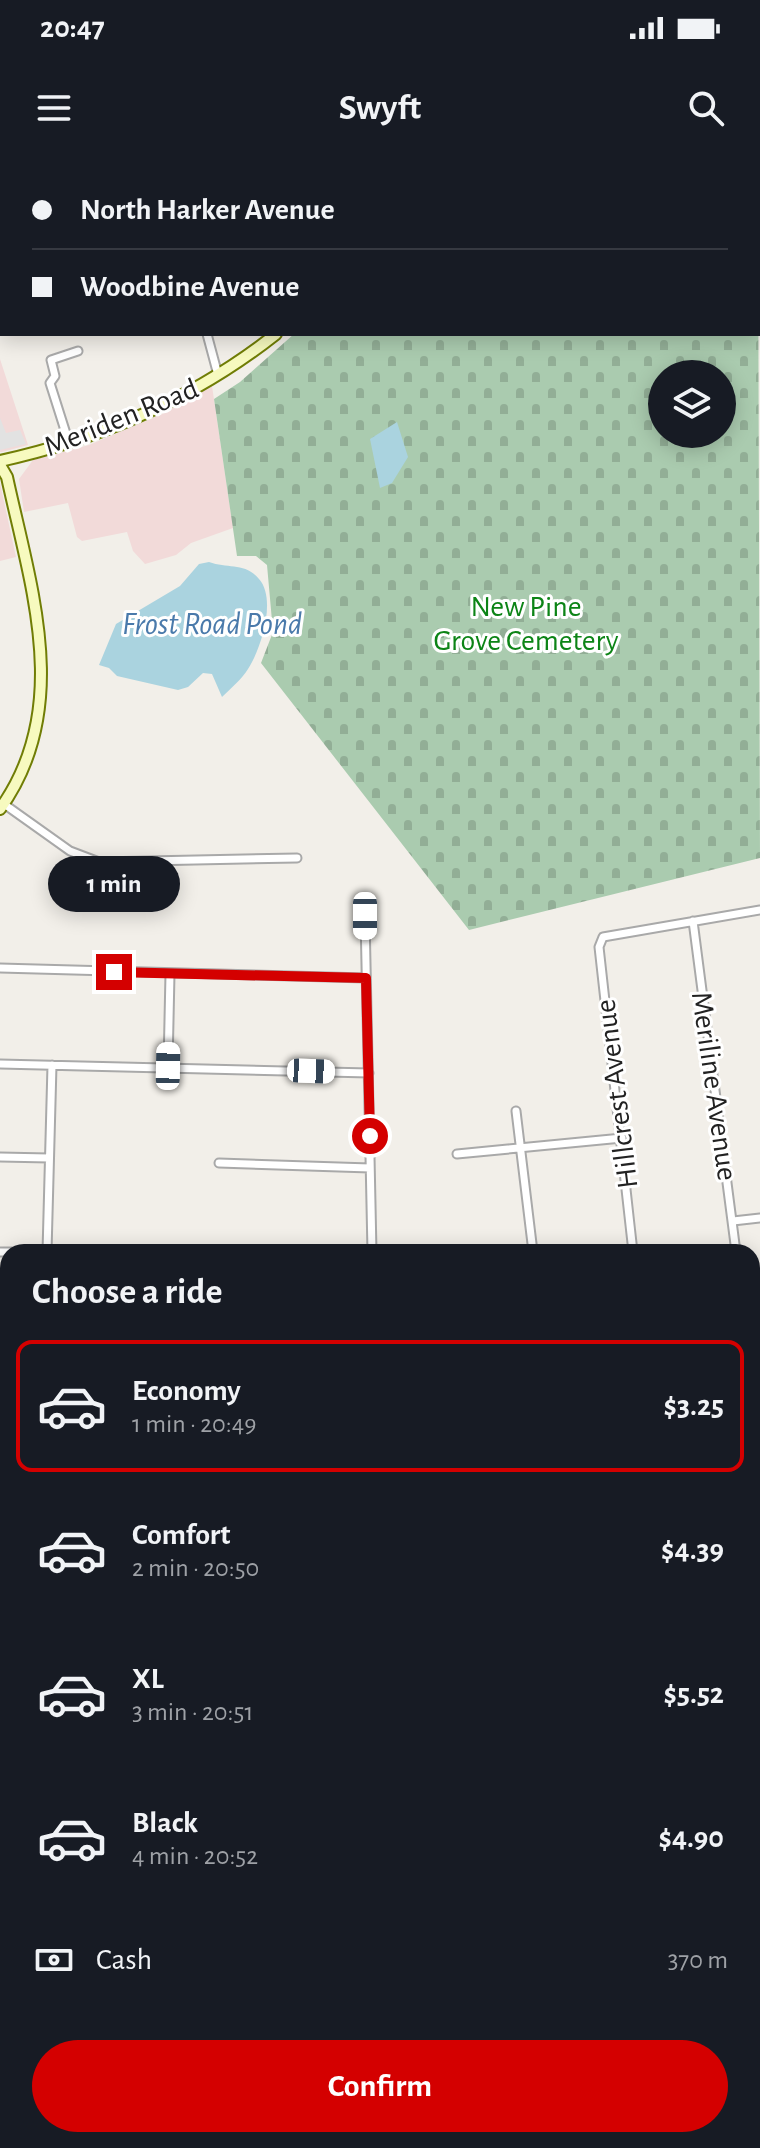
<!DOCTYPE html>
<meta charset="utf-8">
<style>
:root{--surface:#171b24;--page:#242831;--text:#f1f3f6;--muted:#9ea1a6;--line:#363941;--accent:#d40000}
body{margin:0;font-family:"Alegreya Sans",sans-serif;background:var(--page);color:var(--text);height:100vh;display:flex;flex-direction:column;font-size:30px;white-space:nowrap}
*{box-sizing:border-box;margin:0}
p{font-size:26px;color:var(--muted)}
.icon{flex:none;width:44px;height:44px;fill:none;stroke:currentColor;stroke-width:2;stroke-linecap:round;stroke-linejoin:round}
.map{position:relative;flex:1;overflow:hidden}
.panel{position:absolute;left:0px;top:1084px;width:760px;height:904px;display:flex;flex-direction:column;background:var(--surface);border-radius:24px 24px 0 0;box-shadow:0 4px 20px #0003}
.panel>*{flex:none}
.banner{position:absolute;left:0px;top:0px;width:760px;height:176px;box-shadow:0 4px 20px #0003;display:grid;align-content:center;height:176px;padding:0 32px;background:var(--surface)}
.tools{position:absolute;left:648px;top:200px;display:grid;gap:16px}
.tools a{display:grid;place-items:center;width:88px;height:88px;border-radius:50%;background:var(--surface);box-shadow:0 4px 20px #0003;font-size:40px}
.end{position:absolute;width:36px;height:36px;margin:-18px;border:10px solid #d40000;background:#fff;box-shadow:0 0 0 4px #fff}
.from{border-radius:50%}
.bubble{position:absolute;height:56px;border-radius:28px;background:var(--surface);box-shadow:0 4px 20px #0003;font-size:26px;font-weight:600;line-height:56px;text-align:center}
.car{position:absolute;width:24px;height:48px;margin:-24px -12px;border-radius:10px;box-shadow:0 0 6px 2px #0007;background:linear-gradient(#fff 24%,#345 0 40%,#fff 0 76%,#345 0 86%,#fff 0)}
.banner b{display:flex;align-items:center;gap:28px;height:76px;font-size:30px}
.banner b+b{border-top:2px solid var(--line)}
.banner i{width:20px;height:20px;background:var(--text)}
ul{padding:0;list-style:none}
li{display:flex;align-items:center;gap:24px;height:132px;margin:0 16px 12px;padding:0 16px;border:4px solid transparent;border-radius:16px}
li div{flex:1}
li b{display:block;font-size:30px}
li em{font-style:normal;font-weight:600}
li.on{border-color:var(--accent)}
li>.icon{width:72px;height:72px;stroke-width:1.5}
h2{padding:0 32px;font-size:36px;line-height:96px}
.pay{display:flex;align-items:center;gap:20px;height:88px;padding:0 32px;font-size:30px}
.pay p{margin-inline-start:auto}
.primary-button{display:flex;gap:16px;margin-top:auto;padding:16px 32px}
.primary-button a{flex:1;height:92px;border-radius:48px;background:var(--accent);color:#fff;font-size:32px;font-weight:600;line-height:92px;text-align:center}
.status{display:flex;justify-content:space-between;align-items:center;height:56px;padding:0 40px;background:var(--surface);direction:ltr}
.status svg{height:22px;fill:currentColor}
header{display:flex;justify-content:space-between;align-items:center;height:104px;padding:0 32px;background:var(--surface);font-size:36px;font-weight:600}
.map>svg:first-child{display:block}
.commercial{fill:#f2dad9}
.cemetery{fill:url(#cemetery-stones);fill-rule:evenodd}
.parking{fill:#e2e2e2}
.water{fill:#aad3df}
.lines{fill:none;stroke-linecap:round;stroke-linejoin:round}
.stream{stroke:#aad3df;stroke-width:2}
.minor-casing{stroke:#a9a9a9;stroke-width:11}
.secondary-casing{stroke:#707d05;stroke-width:14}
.motorway-casing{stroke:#dc2a67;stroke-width:16}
.minor{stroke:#fff;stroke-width:7}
.secondary{stroke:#f7fabf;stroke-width:10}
.motorway{stroke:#e892a2;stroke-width:12}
.route{stroke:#d40000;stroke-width:10}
.labels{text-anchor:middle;stroke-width:6;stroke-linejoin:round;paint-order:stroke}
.street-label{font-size:30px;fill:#222;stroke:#fff}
.park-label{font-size:30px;fill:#0c8416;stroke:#fff}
.water-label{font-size:32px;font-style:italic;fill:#4a7aab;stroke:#fff}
</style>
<div class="status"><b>20:47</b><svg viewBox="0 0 49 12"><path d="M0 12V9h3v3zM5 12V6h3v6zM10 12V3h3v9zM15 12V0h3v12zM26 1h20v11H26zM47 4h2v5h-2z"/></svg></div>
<header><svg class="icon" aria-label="menu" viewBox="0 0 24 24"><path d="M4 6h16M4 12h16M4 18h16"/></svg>Swyft<svg class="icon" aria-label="search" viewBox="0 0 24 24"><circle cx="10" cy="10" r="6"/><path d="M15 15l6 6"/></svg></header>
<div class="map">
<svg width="760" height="1988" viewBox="0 0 760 1988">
<defs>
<pattern id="cemetery-stones" width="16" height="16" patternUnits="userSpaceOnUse" patternTransform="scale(2)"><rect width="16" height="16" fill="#aacbaf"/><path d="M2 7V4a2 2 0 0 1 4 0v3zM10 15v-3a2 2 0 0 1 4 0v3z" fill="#92ae96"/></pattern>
</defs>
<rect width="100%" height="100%" fill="#f2efe9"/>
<path class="commercial" d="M0 199 28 285 2 292H0Z
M212 226 233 368 191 383 176 395 145 404 133 391 127 372 82 381 77 377 68 343 24 352 19 319 33 300 89 285 162 254Z
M0 323 16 397 0 401Z
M501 1980H704L699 1988H493Z"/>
<path class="cemetery" d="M486 0H712L714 2H484Z
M758 38 760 698 469 770 261 503 273 472 267 405 256 396H237L214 239 240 222 294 174H758ZM662 214H722V274H662Z
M0 1233H8V1292L0 1288Z"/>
<path class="parking" d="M0 258 6 273 20 270 26 284 0 290Z"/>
<path class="water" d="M397 262 408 297 392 323 380 328 370 279Z
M209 402C228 409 245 402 259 419 277 439 261 489 248 509 242 519 230 529 222 537L212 514 203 513 188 527 178 530 117 516 109 508 99 505 116 464 180 426 199 404Z"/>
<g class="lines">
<path class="stream" d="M752 1566 760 1563
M26 1988 31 1980"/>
<defs>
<path id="minor" d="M259 0V2
M314 2 316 0
M0 42H2
M0 87 2 92
M0 127H2
M207 174 218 215
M69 283 50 223 55 216 51 200 78 191
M4 644 70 691 99 702 297 698
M365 756 372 1092
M693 761 736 1092
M0 808 366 818
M0 904 369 913
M168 906 170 814
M516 951 533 1092
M457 994 622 978
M0 997 49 998
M219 1003 370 1008
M733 1061 760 1058
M0 1092H12
M47 1092 52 905
M633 1092 599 787 603 777 760 750
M0 1183H8
M752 1202 760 1226
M752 1327 760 1323
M7 1710H8
M752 1778 760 1776
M0 1912 8 1906"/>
<path id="secondary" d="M724 0 726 2
M456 2 459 0
M758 28 760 30
M0 301C100 279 195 238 276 174
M0 305 7 317C31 428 73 548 0 649
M752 1466 760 1461
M0 1603 8 1606
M752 1952 760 1958
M80 1988 96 1980"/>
<path id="motorway" d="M752 1582 760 1579
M752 1599 760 1595
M752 1624 760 1620
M752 1637 760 1633
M0 1957 8 1953
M0 1983 8 1979"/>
</defs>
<use href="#minor" class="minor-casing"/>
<use href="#secondary" class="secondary-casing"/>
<use href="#motorway" class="motorway-casing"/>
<use href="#minor" class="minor"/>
<use href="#secondary" class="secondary"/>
<use href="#motorway" class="motorway"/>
</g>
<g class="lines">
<path class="route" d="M114 812 366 818 370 976"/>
</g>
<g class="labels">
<g class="street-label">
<text transform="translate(121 257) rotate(-22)" y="10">Meriden Road</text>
<text transform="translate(715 926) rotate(82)" y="10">Meriline Avenue</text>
<text transform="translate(616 934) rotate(-97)" y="10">Hillcrest Avenue</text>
</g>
<g class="park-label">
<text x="526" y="456">New Pine<tspan x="526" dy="34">Grove Cemetery</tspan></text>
</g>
<g class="water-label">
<text x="212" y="474">Frost Road Pond</text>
</g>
</g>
</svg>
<div class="tools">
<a><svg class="icon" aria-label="layers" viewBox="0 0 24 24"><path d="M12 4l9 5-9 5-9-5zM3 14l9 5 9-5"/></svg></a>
</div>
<i class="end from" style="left:370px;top:976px"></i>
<i class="end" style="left:114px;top:812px"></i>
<div class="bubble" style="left:48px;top:696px;width:132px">1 min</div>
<i class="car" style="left:365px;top:756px;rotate:180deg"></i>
<i class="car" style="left:168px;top:906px;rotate:1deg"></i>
<i class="car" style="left:311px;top:911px;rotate:92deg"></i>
<div class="banner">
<b><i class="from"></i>North Harker Avenue</b>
<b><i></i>Woodbine Avenue</b>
</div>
<section class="panel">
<h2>Choose a ride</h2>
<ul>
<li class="on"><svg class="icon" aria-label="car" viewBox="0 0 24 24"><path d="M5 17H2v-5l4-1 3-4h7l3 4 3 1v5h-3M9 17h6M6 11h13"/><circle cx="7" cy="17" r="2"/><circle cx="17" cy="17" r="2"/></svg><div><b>Economy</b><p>1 min · 20:49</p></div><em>$3.25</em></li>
<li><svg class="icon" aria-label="car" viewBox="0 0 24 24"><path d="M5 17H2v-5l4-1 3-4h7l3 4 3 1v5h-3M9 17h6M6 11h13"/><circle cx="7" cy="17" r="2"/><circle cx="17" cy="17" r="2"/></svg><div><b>Comfort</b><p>2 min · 20:50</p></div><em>$4.39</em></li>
<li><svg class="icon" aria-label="car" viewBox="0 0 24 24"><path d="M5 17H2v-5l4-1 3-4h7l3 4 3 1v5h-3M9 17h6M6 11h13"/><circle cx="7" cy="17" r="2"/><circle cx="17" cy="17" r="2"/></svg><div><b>XL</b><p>3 min · 20:51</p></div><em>$5.52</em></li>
<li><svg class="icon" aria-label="car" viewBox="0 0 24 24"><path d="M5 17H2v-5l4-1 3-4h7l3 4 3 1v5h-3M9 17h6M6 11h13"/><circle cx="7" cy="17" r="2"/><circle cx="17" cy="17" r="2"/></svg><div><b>Black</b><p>4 min · 20:52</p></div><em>$4.90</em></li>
</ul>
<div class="pay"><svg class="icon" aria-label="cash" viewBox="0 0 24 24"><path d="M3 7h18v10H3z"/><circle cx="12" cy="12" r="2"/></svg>Cash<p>370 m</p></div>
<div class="primary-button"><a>Confirm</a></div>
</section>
</div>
